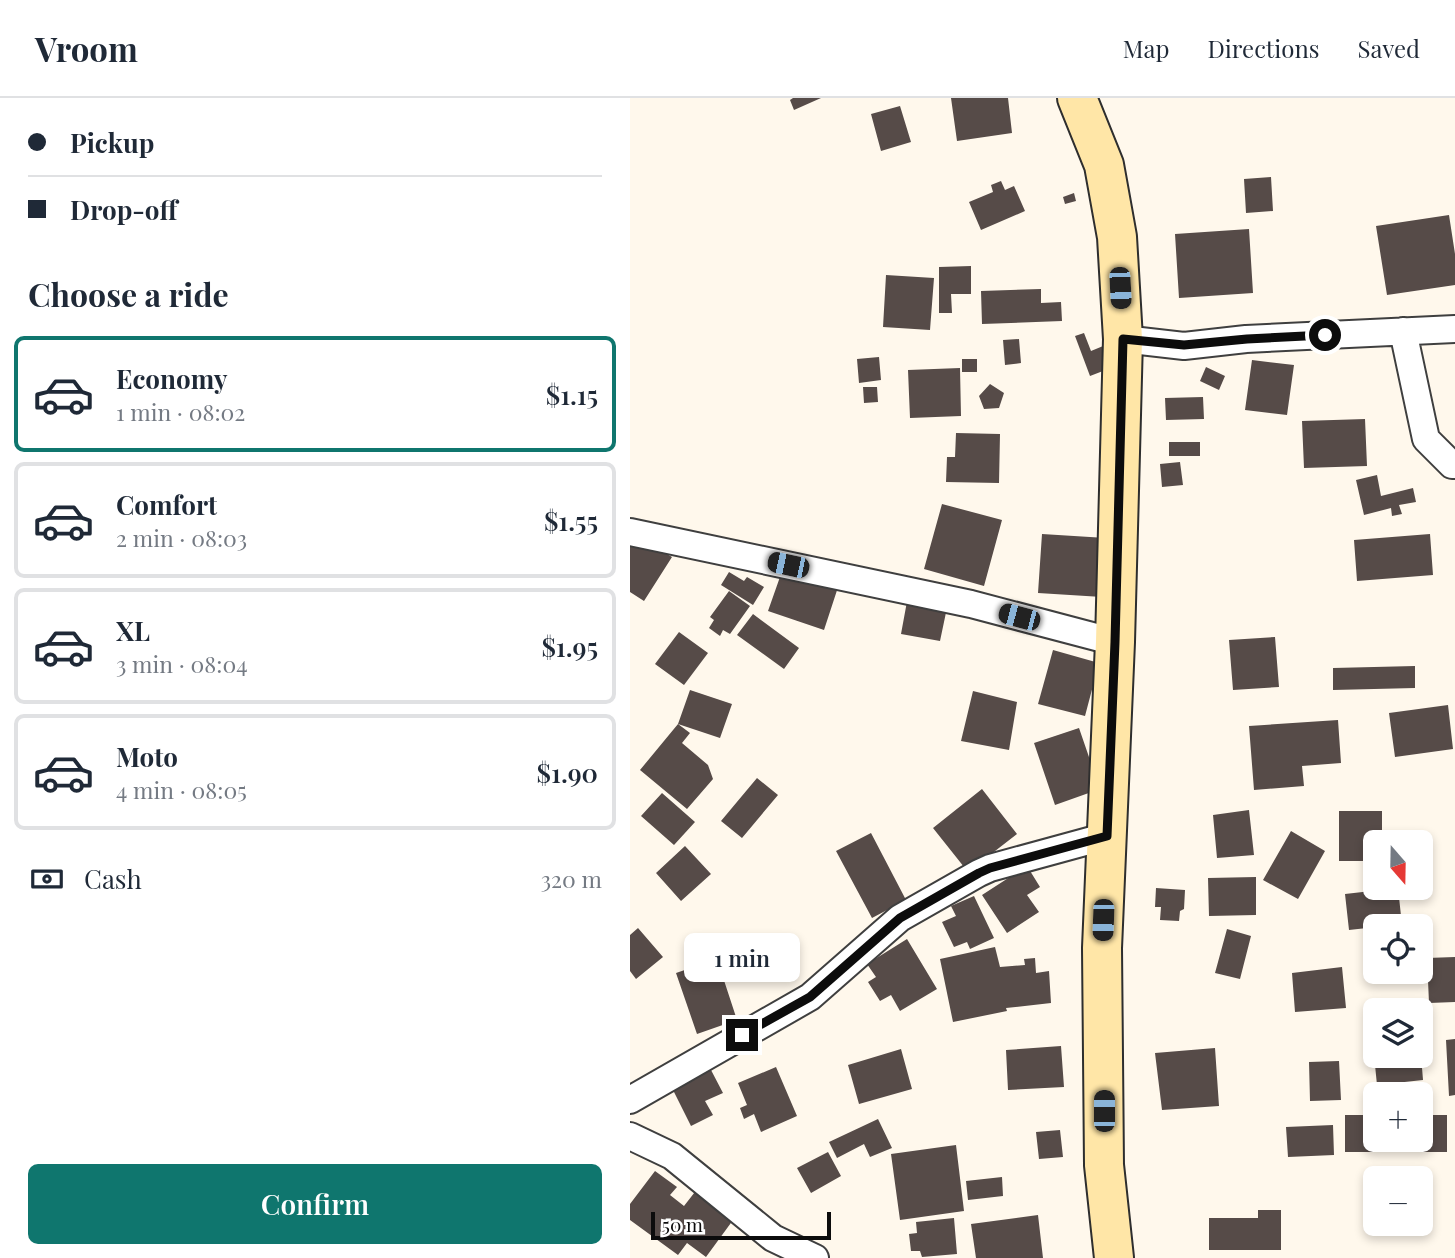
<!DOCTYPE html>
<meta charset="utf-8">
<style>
:root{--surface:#fff;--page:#f6f6f7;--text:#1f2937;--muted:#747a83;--line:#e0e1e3;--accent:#0f766e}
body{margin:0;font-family:"Playfair Display",serif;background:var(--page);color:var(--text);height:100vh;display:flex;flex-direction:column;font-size:26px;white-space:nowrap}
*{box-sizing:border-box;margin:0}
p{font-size:23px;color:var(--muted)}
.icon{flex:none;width:38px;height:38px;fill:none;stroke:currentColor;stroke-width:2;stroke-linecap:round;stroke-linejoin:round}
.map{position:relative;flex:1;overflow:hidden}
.drawer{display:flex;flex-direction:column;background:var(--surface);width:630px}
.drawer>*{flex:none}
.top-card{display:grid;align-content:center;height:154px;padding:0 28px;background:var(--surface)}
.needle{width:46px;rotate:160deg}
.fabs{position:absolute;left:733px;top:732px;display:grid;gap:14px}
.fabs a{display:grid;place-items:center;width:70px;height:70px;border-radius:10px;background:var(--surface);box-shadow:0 4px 10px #0003;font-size:35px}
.scale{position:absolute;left:21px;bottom:18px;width:180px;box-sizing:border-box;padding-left:7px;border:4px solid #0c0c0c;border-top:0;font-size:19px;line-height:24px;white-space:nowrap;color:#0c0c0c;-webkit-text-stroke:5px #fff;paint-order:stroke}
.end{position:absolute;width:32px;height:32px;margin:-16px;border:9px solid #0c0c0c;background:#fff;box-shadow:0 0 0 4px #fff}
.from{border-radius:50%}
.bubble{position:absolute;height:49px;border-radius:10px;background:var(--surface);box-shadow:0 4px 10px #0003;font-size:23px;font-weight:600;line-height:49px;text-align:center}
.car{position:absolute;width:21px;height:42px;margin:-21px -10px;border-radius:9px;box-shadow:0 0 5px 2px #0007;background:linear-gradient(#222 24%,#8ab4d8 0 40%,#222 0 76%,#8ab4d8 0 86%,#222 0)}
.top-card b{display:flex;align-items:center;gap:24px;height:66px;font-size:26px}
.top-card b+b{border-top:2px solid var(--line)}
.top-card i{width:18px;height:18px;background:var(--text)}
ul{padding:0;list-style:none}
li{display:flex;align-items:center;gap:21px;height:116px;margin:0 14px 10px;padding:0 14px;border:4px solid var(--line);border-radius:10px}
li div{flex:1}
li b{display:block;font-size:26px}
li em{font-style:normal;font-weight:600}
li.active{border-color:var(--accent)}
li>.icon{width:63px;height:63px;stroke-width:1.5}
h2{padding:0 28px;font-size:32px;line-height:84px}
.pay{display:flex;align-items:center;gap:18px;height:77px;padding:0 28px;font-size:26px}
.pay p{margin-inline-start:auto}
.cta{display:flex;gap:14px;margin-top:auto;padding:14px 28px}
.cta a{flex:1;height:80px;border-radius:10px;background:var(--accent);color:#fff;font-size:28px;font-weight:600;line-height:80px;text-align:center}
header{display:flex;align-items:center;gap:42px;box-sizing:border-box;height:98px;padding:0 35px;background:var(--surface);border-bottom:2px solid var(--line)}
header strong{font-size:33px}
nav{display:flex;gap:38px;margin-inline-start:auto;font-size:24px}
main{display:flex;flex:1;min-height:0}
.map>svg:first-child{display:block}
.building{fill:#564b48}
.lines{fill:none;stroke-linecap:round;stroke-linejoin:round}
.street-casing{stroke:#3f3f3f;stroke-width:30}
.secondary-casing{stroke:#2e2e2e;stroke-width:42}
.street{stroke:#fff;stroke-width:26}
.secondary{stroke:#ffe6a7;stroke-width:38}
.route{stroke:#0c0c0c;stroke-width:9}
</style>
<header>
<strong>Vroom</strong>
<nav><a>Map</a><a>Directions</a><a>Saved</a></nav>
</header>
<main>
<section class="drawer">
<div class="top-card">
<b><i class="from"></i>Pickup</b>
<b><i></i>Drop-off</b>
</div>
<h2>Choose a ride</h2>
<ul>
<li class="active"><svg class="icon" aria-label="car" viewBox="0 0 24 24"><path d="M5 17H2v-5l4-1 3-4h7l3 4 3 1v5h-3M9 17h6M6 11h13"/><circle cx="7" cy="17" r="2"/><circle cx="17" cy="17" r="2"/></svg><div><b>Economy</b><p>1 min · 08:02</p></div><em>$1.15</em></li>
<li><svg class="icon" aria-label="car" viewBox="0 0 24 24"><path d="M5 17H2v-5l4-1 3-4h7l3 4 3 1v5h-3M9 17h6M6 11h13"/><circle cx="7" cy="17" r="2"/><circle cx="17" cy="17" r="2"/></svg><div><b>Comfort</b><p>2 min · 08:03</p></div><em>$1.55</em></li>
<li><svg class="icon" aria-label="car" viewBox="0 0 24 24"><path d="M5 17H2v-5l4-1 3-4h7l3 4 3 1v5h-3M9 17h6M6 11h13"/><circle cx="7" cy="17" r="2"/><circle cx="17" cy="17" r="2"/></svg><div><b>XL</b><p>3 min · 08:04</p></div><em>$1.95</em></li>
<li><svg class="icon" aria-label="car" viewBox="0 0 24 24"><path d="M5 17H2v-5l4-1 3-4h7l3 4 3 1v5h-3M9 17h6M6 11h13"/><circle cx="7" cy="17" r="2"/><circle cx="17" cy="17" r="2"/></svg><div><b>Moto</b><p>4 min · 08:05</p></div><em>$1.90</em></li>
</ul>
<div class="pay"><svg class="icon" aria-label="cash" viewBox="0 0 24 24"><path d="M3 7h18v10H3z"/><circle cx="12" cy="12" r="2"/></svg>Cash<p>320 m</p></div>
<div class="cta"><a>Confirm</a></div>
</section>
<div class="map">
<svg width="825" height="1160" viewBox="0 0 825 1160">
<rect width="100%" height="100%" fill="#fff8ec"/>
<path class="building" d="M163 0H191L164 12 160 2Z
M321 0H378L382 35 327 43Z
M270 8 281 44 251 53 241 16Z
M641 79 643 113 616 115 614 81Z
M371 83 375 92 384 88 395 113 351 132 339 104 363 94 361 87Z
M444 95 446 103 435 106 433 99Z
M819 117 825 156V187L757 197 746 128Z
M619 131 623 195 549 200 545 136Z
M341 168V196H321L322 215H309V169Z
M256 177 304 180 300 232 253 229Z
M411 191V205L431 204 432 223 352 226 351 193Z
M454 235 461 253 478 246 486 268 460 278 445 238Z
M389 241 391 265 375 267 373 242Z
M249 259 251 282 229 285 227 261Z
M332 261H347V274H332Z
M622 262 664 267 657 317 615 312Z
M576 269 595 278 589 292 570 283Z
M330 270 331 318 280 320 278 272Z
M360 286 374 295 369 310 354 311 349 298Z
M233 289H247L248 304 234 305Z
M573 299 574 321 536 322 535 300Z
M735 321 737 368 674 370 672 323Z
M326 335 370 336 369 385 316 384 317 359H325Z
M539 344H570V358H539Z
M550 364 553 387 532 389 530 366Z
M747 377 751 398 783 390 786 404 769 407 772 416 762 418 761 410 734 417 726 382Z
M312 406 372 422 354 488 294 471Z
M412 436 476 440 472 499 408 495Z
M800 436 803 477 727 483 724 442Z
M5 437 42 459 14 503 0 494V445Z
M157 459 212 477 194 532 138 513Z
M99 474 114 483 117 479 134 489 123 507 91 487Z
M99 493 120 508 100 536 93 532 90 538 79 530 84 522 80 519Z
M278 498 318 505 310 543 271 536Z
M123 516 169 550 154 571 107 537Z
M49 534 78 555 54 587 25 566Z
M645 539 649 589 603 592 599 542Z
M423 552 469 565 455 618 408 606Z
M785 568V590L703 592V570Z
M60 592 102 606 90 640 48 626Z
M343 593 387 604 379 652 331 643Z
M818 607 823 651 765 659 759 615Z
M708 622 711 665 672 668 674 688 624 692 619 628Z
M48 626 60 635 52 645 78 667 83 681 57 711 10 672Z
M449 630 470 691 425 707 404 645Z
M127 680 148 697 112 740 91 723Z
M352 691 387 736 338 774 303 730Z
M32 695 65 724 44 747 11 718Z
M619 712 624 757 587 760 583 717Z
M709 713H752V744H746V763H709Z
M661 733 695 753 668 801 633 782Z
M241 735 276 802 242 820 206 753Z
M55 748 81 776 51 803 26 775Z
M397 768 410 789 397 797 409 814 377 835 352 797Z
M626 779V817L579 818 578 780Z
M526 790 555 792 554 811 550 813 549 823 530 822 531 809H525Z
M768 790 772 827 746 828V829L719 832 715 796Z
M344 798 364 840 340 851 337 844 324 849 312 824 326 818 321 808Z
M8 830 33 859 6 881 0 873V837Z
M597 831 621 838 610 881 585 875Z
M277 841 307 891 270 913 261 897 250 903 238 884 246 879 237 866Z
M365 849 370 869 395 867 394 861 405 860 406 875 419 873 421 905 376 910 377 913 323 924 310 861Z
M825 859V904L799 905 797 860Z
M87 861 107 922 67 936 46 875Z
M712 869 716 910 665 914 662 875Z
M825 941V997L819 998 816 942Z
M431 948 434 989 378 992 376 952Z
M585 950 589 1008 532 1012 525 955Z
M271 951 282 991 229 1006 218 967Z
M744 957H791L793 982 747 987Z
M709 963 711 1002 680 1003 679 964Z
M146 969 167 1018 131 1034 124 1016 114 1021 110 1010 117 1007 108 985Z
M81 972 93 995 75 1003 83 1017 61 1028 43 992Z
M715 1017H746V1041H791V1017H817V1054H715Z
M248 1021 262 1050 240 1059 234 1046 207 1060 199 1044Z
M703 1027 704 1057 658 1059 656 1029Z
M430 1032 433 1059 409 1061 406 1034Z
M326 1047 334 1113 270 1122 261 1056Z
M198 1054 211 1078 181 1095 167 1070Z
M25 1073 47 1089 40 1097 54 1108 68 1090 106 1118 76 1159 57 1145 48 1157 0 1122V1106Z
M782 1075H802L801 1119H791V1080H782Z
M372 1079 373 1098 338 1102 336 1083Z
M628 1112H651V1152H579V1120H628Z
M408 1117 413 1160H346L341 1126Z
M324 1120 327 1156 292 1159 290 1153H281L279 1136 287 1135 286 1124Z"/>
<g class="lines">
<defs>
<path id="street" d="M773 233 796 341 822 367H825
M493 241 554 248 616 241 825 231
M0 434 341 506 485 544
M0 1002 180 899 270 820 349 775 360 770 477 738
M0 1038 42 1058 143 1140 185 1160"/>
<path id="secondary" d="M447 0 474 67 487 139 493 241 485 544 472 850 474 1067 484 1160"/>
</defs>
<use href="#street" class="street-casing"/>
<use href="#secondary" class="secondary-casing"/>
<use href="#street" class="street"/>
<use href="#secondary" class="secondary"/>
</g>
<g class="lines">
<path class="route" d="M112 937 180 899 270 820 349 775 360 770 477 738 485 544 493 241 554 247 617 241 695 237"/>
</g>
</svg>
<div class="fabs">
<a><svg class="needle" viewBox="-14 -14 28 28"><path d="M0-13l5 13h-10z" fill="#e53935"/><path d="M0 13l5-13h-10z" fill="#747a83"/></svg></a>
<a><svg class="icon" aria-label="locate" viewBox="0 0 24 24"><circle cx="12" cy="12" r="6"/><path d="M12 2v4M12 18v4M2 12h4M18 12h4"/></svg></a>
<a><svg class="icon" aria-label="layers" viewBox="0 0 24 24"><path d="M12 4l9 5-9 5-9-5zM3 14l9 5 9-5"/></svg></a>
<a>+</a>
<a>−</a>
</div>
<div class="scale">50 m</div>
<i class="end from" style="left:695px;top:237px"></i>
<i class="end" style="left:112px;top:937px"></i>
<div class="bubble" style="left:54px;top:835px;width:116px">1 min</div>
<i class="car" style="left:490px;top:190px;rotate:177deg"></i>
<i class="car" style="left:158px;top:467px;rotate:282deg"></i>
<i class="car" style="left:389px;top:519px;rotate:285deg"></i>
<i class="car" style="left:473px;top:822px;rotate:182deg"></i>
<i class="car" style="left:474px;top:1013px;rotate:0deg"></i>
</div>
</main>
